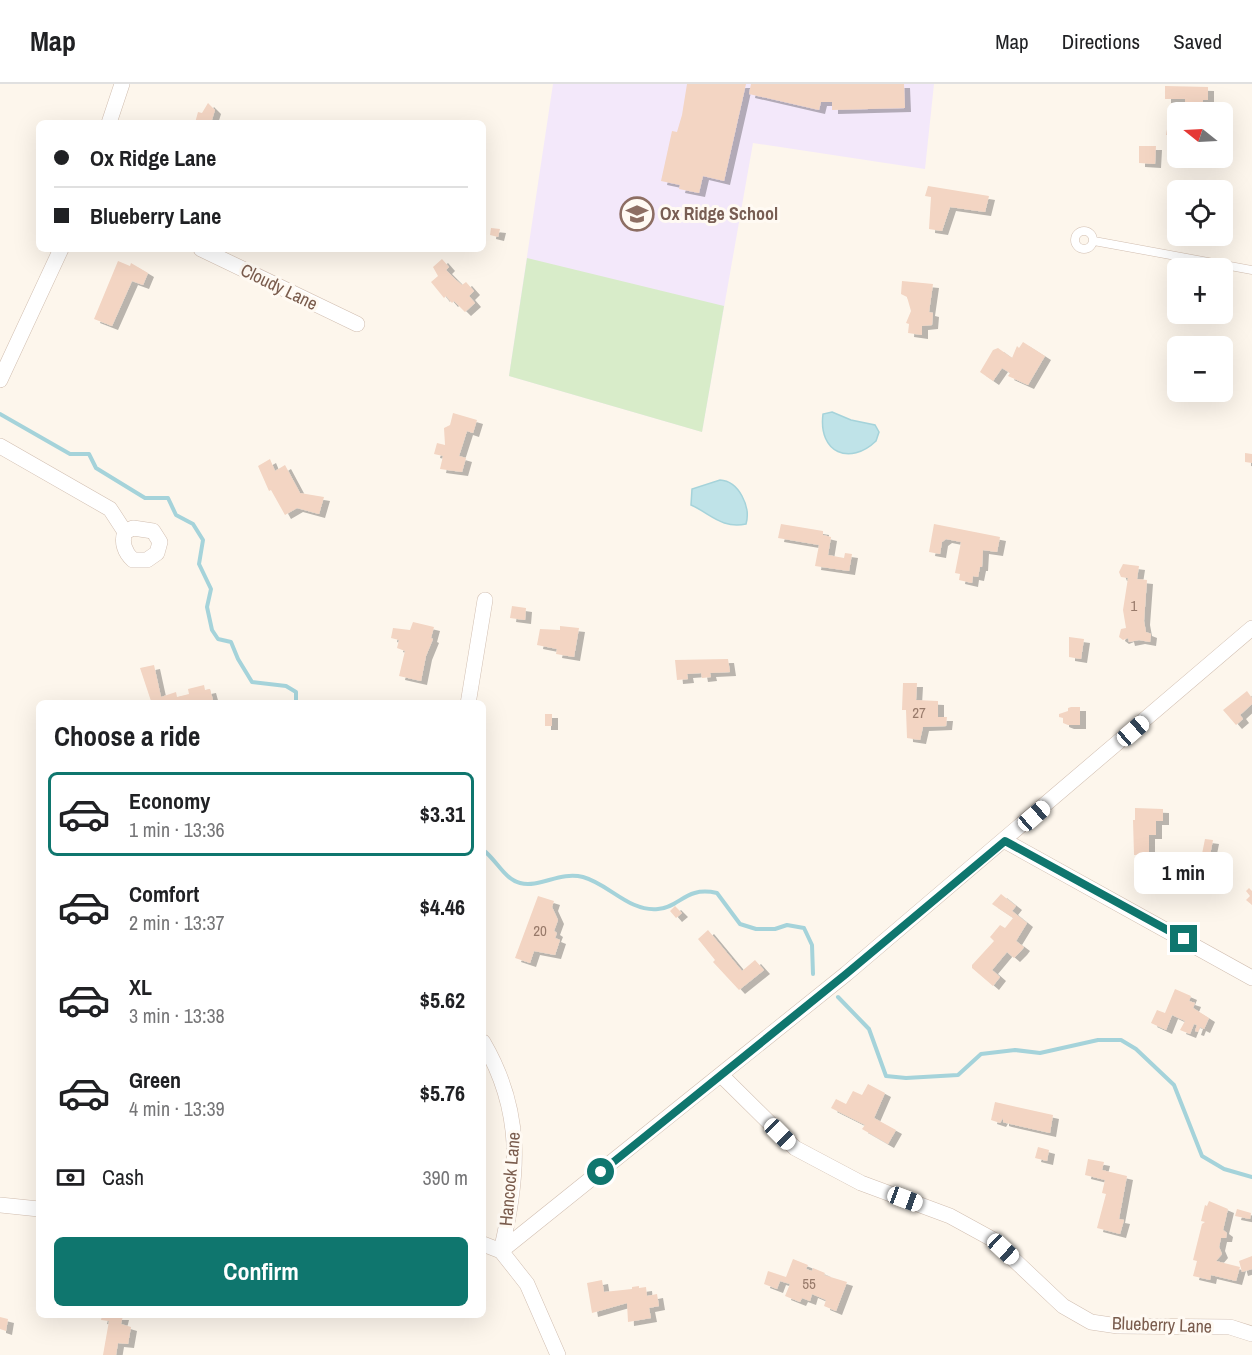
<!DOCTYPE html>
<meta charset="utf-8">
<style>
:root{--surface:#fff;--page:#f2f2f2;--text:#202124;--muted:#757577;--line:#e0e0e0;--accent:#0f766e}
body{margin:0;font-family:"Archivo Narrow",sans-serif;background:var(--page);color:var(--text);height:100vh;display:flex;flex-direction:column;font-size:22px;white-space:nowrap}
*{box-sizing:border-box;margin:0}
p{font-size:20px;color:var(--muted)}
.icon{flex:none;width:33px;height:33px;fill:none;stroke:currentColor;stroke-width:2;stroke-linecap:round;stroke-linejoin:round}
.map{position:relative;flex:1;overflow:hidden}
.side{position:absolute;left:36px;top:616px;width:450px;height:618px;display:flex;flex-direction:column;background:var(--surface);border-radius:9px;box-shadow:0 6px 24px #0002}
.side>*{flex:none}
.guide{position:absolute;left:36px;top:36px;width:450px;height:132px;border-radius:9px;box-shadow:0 6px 24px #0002;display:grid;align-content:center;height:132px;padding:0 18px;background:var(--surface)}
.needle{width:39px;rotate:288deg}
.buttons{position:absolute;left:1167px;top:18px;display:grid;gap:12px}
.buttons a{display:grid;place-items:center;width:66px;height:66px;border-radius:9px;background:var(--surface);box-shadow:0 6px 24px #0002;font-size:30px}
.end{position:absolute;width:27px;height:27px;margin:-14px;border:8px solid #0f766e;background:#fff;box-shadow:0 0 0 3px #fff}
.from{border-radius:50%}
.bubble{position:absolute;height:42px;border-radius:9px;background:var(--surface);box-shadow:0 6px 24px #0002;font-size:20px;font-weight:700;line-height:42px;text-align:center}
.car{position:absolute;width:18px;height:36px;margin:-18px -9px;border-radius:8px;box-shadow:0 0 4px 2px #0007;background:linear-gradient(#fff 24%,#345 0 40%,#fff 0 76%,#345 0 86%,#fff 0)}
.guide b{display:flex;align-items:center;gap:21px;height:57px;font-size:22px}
.guide b+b{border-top:2px solid var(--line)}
.guide i{width:15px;height:15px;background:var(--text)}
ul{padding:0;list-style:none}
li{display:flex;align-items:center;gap:18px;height:84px;margin:0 12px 9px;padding:0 6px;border:3px solid transparent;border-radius:9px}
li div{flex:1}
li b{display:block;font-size:22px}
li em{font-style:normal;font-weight:700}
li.current{border-color:var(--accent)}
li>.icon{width:54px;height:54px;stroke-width:1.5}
h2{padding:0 18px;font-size:27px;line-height:72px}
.pay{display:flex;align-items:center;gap:15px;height:66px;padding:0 18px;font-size:22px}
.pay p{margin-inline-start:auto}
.primary-button{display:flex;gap:12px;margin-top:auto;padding:12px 18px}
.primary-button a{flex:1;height:69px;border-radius:9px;background:var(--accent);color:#fff;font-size:24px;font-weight:700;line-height:69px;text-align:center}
header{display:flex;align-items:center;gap:36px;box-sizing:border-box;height:84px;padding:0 30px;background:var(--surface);border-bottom:2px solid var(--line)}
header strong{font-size:28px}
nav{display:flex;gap:33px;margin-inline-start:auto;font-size:21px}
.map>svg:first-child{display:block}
.education{fill:#f3e8fa}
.green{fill:#d8ecc9}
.water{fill:#bfe3e8;stroke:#a5d3da;stroke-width:1.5}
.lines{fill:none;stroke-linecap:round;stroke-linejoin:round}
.stream{stroke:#a5d3da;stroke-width:4}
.building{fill:#f3d5c3;filter:url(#shadow)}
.lane-casing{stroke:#d1beb0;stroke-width:9}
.street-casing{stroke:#d1beb0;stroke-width:16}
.lane{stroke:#fff;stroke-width:8}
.street{stroke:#fff;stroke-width:15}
.route{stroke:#0f766e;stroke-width:8}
.labels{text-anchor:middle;stroke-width:6;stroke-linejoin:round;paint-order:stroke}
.number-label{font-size:15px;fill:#987a6a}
.education-label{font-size:18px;font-weight:bold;fill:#785e54;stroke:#fffaf3;text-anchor:start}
.street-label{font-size:18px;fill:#7a5c4d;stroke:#fffaf3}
</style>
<header>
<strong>Map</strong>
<nav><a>Map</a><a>Directions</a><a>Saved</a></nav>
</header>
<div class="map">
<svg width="1252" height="1271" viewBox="0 0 1252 1271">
<defs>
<filter id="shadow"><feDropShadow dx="6" dy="4" stdDeviation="0" flood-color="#0004"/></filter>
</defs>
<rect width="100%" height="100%" fill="#fdf6ec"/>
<path class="education" d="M553 0H934L925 85 753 59 702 348 509 292Z"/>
<path class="green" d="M527 174 724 222 702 348 509 292Z"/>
<path class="water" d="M832 328 851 336 875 341 879 348 876 357C850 382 818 369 823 330Z
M720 396C739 397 751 423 746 440 722 445 711 430 691 421L692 405Z"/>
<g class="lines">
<path class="stream" d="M0 330 70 370H89L96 384 145 414H168L176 431 193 440 203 456 199 480 211 505 207 523 212 546 218 555 231 558 238 575 252 598 286 602 296 608V620
M483 766C496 775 504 795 520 799 540 804 560 787 583 793 609 800 629 828 658 825 681 823 685 802 717 809L740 840 756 845H775L787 841 804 844 812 861 813 890
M838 913 869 945 886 992 906 994 958 991 981 970 1015 966 1040 969 1098 956H1121L1136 965 1174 1001 1202 1072 1224 1085 1252 1093"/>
</g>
<path class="building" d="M687 0H746L724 97 703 92 699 109 679 105 680 101 661 97 672 47 677 48 682 31Z
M751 0H904L905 24 832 26V18H821L819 26 749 10Z
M1165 2 1208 3V16H1203L1202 28H1185V15H1165Z
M208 19 215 26 211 39H195L198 28 202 29Z
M1169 33H1178V51H1166Z
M1139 62H1156L1155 80 1139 79Z
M928 102 989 112 985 128 950 123 942 147 929 145 931 113 925 112Z
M491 144 500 145 498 153 490 151Z
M442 175 449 183 446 186 456 196 462 201 466 198 474 207 469 212 475 219 465 228 454 217 452 219 446 212 444 214 431 198 438 192 433 183Z
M118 177 130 182 131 179 148 189 143 201 132 197 112 242 94 235Z
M902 197 933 200 929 228 933 229 932 241 922 242V251L908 249 909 240 906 239 911 227 907 213 901 210Z
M1210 253 1220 254 1221 262H1197V258L1209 259Z
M1023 258 1045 272 1028 301 1008 292 1010 289 1002 284 993 297 980 288 993 266 998 264 1012 274 1017 262 1019 264Z
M453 329 477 336 473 349 467 347 459 372 466 374 462 388 440 385 443 372 434 370 437 359 445 361 444 344 450 341Z
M1245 369 1252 370V379L1245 378Z
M270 375 275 387 285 381 300 409 324 413 319 430 297 424 285 431 271 406 269 407 258 382Z
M781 440 823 447V451L831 453 828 471 844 474 845 469 852 470 849 487 815 482 819 461 778 454Z
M934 440 1000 453 997 468 983 466 982 483H980L978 493 973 492 972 499 959 496 960 490 955 489 961 458 946 455 942 458 940 470 929 468Z
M1123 480 1139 482 1137 495 1147 496 1144 537 1146 548 1151 550 1150 558 1139 556 1129 558 1128 554 1123 556 1119 553 1121 545 1126 544 1123 526 1128 494 1121 493 1119 488Z
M512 522 526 524 525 536 510 534Z
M413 538 434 543 431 554 433 555 426 572 421 597 399 592 405 567 397 564 399 556 391 554 393 544 410 546Z
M560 542 579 544 574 573 556 570 557 565 537 561 540 545 560 546Z
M1069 553 1084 555 1081 575 1069 573Z
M728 575 730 588 710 589 711 593 702 594 701 589 687 590 688 595 677 596 675 576Z
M154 581 161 613 176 608 177 613 189 610 188 605 204 601 205 606 210 605 213 616 208 620H152L140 584Z
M903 599H917L916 616 938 617V633H947L946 642 923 643 920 656 907 654 906 626H902Z
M1247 607 1252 614V620L1240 631 1243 635 1236 641 1223 626Z
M1071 623H1080V641H1068L1063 639V634L1059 633V630L1068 627V624Z
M545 630H552V642H545Z
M1135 724 1163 725V737H1156V751H1149V771H1134L1133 736H1135Z
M1205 755 1213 756 1209 776 1201 775Z
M1249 804 1252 807V821L1246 816 1250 812 1246 807Z
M1001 810 1016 822 1012 827 1027 839 1016 857 1024 863 1021 867 1014 874 1007 868 992 886 1000 893 993 902 972 884V881L994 857 990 853 1000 841 1005 844 1013 834 992 820Z
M538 812 554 817 552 823 558 836 554 847 557 849 555 854 560 856 555 871 534 867 530 879 515 874Z
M675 822 682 829 676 834 670 827Z
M708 846 742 887 755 876 764 886 739 906 713 878 715 876 698 855Z
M1175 905 1191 912 1189 917 1195 919 1193 924 1209 934 1204 945 1200 943 1198 948 1195 947 1197 941 1194 940 1190 950 1180 946 1185 937 1172 931 1166 946 1151 939 1157 926 1165 929Z
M868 1000 885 1009 874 1034 896 1046 888 1060 862 1045 865 1041 831 1024 836 1015 846 1020 853 1007 862 1011Z
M995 1018 1053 1031 1050 1049 1006 1039 1003 1038V1034L1000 1039 991 1036Z
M1038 1063 1049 1066 1047 1077 1035 1074Z
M1088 1075 1104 1078 1102 1086 1127 1092 1119 1135 1124 1136 1120 1150 1097 1144 1106 1110 1102 1109 1105 1096 1085 1091Z
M1209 1117 1228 1125 1223 1146 1227 1149 1226 1154H1221L1219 1163 1222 1170 1216 1177 1240 1183 1236 1197 1211 1191 1210 1196 1193 1192 1197 1177 1193 1176 1202 1140 1205 1138 1201 1137 1205 1121 1207 1122Z
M1237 1125 1251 1129 1250 1135 1235 1132Z
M1252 1172V1185L1242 1188 1239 1177Z
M793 1175 808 1181 806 1185 812 1187 813 1184 825 1189 824 1191 847 1198 836 1227 824 1222 826 1216 812 1210 810 1217 802 1214 800 1218 785 1212 790 1200 780 1197 777 1205 764 1200 768 1187 786 1193Z
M602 1196 604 1208 632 1205V1203L639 1202V1204L646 1203 647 1212 657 1210 659 1222 649 1224 651 1234 628 1238 627 1219 592 1229 587 1199Z
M102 1232H123L121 1240 131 1243 128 1260 118 1259 116 1271H103L109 1237 101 1236Z
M0 1233 8 1235 6 1247 0 1245Z"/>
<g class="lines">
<defs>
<path id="lane" d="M1075 156a9 9 0 1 1 18 0a9 9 0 1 1-18 0Z
M1094 157 1252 186"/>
<path id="street" d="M109 39 122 0
M201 165 357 240
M0 296 61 165
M0 362 110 425 125 448C121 458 125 469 133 476H147L157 469 160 458 153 447 133 444 125 448
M468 620 485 516
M1005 757 1252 894
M483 958C524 1028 519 1091 501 1167
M721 991 795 1064 861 1099 950 1132 992 1155 1063 1222 1091 1238 1118 1242 1230 1243 1252 1250
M0 1121 39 1125
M483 1160 501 1167 527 1200 558 1271
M501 1167 846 890 1252 544"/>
</defs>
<use href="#lane" class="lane-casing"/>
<use href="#street" class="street-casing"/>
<use href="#lane" class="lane"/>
<use href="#street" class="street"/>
</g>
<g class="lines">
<path class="route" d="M601 1088 846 890 1005 757 1184 855"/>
</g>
<defs>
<symbol id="school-ring" viewBox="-11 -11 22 22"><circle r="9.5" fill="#fffaf3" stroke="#8d6e63" stroke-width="1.5"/><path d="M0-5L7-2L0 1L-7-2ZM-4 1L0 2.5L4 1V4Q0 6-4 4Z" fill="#8d6e63"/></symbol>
</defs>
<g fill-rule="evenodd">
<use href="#school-ring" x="618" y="111" width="38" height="38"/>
</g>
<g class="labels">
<g class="number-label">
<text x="1134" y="527">1</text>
<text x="919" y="634">27</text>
<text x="540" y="852">20</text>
<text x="809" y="1205">55</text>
</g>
<g class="education-label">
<text x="660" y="136">Ox Ridge School</text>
</g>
<g class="street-label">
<text transform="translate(279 203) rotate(26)" y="6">Cloudy Lane</text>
<text transform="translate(510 1095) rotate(-85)" y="6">Hancock Lane</text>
<text transform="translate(1162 1241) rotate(2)" y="6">Blueberry Lane</text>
</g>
</g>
</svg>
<div class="buttons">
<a><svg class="needle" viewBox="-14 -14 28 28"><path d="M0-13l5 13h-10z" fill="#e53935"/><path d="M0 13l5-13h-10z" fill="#757577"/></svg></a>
<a><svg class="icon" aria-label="locate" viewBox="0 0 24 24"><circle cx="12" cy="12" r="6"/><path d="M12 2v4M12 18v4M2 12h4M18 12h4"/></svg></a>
<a>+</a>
<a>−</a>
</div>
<i class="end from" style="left:601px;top:1088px"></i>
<i class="end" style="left:1184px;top:855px"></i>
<div class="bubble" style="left:1134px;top:768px;width:99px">1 min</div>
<i class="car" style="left:1133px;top:647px;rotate:49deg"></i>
<i class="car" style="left:1034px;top:732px;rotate:49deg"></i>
<i class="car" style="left:780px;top:1050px;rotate:135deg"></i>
<i class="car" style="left:905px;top:1115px;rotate:110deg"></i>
<i class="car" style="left:1003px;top:1165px;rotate:133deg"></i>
<div class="guide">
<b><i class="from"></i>Ox Ridge Lane</b>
<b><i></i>Blueberry Lane</b>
</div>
<section class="side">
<h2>Choose a ride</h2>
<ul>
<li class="current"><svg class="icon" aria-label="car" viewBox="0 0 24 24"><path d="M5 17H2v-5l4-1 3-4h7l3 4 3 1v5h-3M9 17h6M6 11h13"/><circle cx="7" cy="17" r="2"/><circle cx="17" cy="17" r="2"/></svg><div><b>Economy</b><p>1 min · 13:36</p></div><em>$3.31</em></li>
<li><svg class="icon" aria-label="car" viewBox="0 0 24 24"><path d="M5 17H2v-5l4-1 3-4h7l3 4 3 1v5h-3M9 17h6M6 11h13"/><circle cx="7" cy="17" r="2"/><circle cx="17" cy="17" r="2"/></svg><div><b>Comfort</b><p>2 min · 13:37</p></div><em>$4.46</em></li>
<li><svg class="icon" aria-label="car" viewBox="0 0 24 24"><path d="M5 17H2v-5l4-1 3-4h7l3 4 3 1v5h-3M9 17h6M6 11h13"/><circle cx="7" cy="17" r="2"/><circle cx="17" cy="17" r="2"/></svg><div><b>XL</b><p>3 min · 13:38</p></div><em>$5.62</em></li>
<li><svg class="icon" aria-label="car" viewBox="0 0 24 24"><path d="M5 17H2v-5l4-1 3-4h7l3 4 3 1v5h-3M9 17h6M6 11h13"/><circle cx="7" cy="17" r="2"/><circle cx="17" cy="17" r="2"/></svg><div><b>Green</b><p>4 min · 13:39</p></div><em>$5.76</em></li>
</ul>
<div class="pay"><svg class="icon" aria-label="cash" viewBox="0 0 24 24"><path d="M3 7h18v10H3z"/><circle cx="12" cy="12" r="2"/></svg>Cash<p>390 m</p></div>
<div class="primary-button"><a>Confirm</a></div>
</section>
</div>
